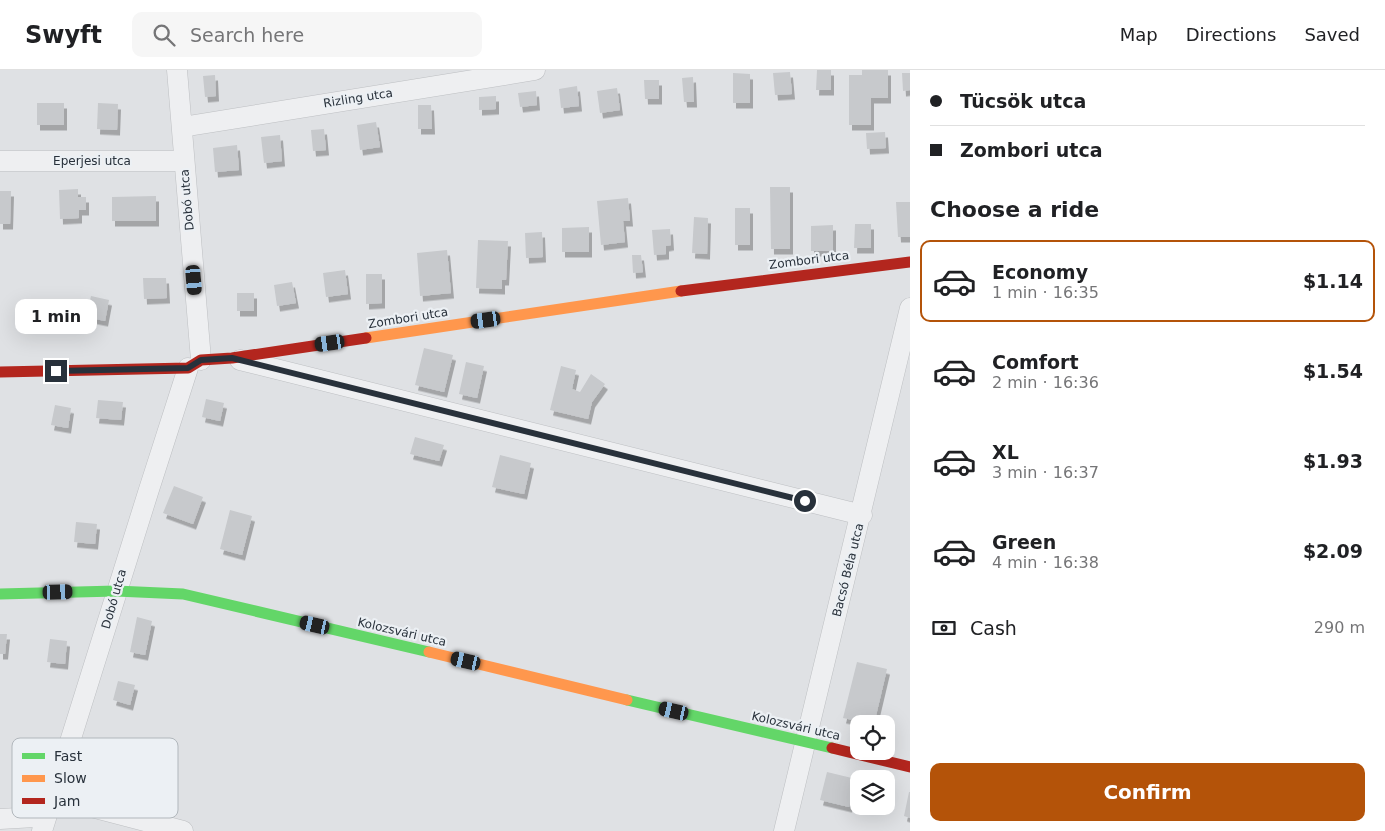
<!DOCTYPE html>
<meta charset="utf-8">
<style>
:root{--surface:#fff;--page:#f6f6f6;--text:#202124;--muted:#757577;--line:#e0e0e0;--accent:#b45309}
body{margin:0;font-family:"DejaVu Sans",sans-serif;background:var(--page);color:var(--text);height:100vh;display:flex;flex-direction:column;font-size:19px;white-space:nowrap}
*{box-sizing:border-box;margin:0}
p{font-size:16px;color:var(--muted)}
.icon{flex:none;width:28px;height:28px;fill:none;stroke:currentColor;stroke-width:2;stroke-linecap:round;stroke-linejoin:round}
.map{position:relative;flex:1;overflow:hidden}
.sheet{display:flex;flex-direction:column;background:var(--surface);width:475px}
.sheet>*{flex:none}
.hud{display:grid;align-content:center;height:110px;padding:0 20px;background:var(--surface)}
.controls{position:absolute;left:850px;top:645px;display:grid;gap:10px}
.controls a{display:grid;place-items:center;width:45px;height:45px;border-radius:10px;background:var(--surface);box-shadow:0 5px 20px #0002;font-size:25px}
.end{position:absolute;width:22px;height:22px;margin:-11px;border:6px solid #28313b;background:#fff;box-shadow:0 0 0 2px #fff}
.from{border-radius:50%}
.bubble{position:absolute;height:35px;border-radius:10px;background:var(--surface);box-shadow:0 5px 20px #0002;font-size:16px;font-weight:700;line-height:35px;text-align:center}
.car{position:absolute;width:15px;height:30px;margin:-15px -8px;border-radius:6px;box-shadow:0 0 4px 1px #0007;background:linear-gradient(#222 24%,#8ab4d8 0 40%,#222 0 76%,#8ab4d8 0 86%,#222 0)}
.hud b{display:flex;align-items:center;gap:18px;height:48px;font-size:19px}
.hud b+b{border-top:1px solid var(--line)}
.hud i{width:12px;height:12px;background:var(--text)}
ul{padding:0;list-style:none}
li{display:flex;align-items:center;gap:15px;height:82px;margin:0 10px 8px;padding:0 10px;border:2px solid transparent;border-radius:10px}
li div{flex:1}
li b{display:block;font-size:19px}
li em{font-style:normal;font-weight:700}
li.active{border-color:var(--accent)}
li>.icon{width:45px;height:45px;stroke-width:1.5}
h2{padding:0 20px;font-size:22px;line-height:60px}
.pay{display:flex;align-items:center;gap:12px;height:55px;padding:0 20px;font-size:19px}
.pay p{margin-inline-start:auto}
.action{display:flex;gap:10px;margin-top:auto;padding:10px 20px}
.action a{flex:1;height:58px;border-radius:10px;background:var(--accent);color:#fff;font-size:20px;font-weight:700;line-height:58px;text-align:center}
header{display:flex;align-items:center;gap:30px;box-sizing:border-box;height:70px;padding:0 25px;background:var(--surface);border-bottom:1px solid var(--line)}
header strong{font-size:24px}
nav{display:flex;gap:28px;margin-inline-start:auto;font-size:18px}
.search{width:350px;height:45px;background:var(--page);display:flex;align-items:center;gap:12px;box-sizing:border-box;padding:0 18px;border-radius:10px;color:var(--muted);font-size:19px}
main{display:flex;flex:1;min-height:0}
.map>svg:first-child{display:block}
.building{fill:#c7c9cc;filter:url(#shadow)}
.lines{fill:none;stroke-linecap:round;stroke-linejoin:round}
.street-casing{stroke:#bdbfc2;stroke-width:21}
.street{stroke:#eeeff1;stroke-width:20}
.fast{stroke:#63d668;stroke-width:11}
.slow{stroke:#ff974d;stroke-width:11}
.jam{stroke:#b3261e;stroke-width:11}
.route{stroke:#28313b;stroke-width:6}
.labels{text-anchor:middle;stroke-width:4.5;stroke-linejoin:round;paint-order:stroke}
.street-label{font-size:12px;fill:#28313b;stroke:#ecf0f4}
.key{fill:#ecf0f4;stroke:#b1b7bc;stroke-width:1}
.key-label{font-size:14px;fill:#28313b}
</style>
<header>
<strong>Swyft</strong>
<div class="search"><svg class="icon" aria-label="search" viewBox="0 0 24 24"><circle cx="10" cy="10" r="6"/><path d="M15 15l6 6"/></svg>Search here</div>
<nav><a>Map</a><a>Directions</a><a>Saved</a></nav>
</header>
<main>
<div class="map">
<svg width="910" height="761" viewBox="0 0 910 761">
<defs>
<filter id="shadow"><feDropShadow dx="3" dy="5.5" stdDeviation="0" flood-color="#0004"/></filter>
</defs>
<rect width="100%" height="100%" fill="#dfe1e4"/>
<path class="building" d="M817 0H831V20H816Z
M862 0H888V28H871V55H849V5H862Z
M790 2 792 24 775 25 773 3Z
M733 3 750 4V33H733Z
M902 3H910V20L903 21Z
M215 5 216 26 205 27 203 6Z
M693 7 694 32H684L682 8Z
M644 10H659V29H645Z
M577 16 579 36 561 38 559 19Z
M617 18 620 40 600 43 597 21Z
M536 21 537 35 520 37 518 23Z
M496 26V39L479 40V27Z
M37 33H64V55H37Z
M98 33 118 34 117 60 97 59Z
M418 35H431L432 59H418Z
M376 52 380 77 360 80 357 55Z
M324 59 326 80 313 81 311 60Z
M885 62 886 78 867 79 866 63Z
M280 65 282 91 264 93 261 67Z
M237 75 239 100 215 102 213 78Z
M770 117H790V179H771Z
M78 119V127H86V140H79V148L60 149 59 120Z
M0 121H11L10 154H0Z
M156 126V151H112V127Z
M628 128 630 151H623L625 172 601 175 597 131Z
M896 132H910V167H898Z
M735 138H750V175H735Z
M694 147 708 148 707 184 692 183Z
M855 154H871V178H854Z
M833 155V181H811V156Z
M589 157V182H562V158Z
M670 159 671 175 666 176V184L654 185 652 160Z
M542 162 543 187 526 188 525 163Z
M478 170 508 171 506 210H502V219L476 218Z
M447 180 451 223 420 226 417 183Z
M632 185H641L643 202 633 203Z
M345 200 348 224 326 227 323 203Z
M366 204H382V233L366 234Z
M143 208H166L167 228 144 229Z
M292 212 296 233 277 236 274 215Z
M237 223H254V241H237Z
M91 226 109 230 105 251 86 247Z
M424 278 453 285 444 322 415 315Z
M466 292 484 296 477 328 459 324Z
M561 296 576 300 572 319 580 322 591 304 605 314 592 332 588 349 550 340Z
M206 329 224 333 220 351 202 347Z
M98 330 123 332 121 350 96 348Z
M55 335 71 338 68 358 51 355Z
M415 367 444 375 439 391 410 384Z
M500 385 531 393 524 424 492 417Z
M174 416 203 427 193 454 163 443Z
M230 440 252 446 242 485 220 479Z
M76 452 97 454 95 474 74 472Z
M137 547 152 551 145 585 130 582Z
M0 564H7L5 584H0Z
M50 569 67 571 65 594 47 592Z
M857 592 887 599 874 654 843 648Z
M118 611 135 615 130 635 113 630Z
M827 702 856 709 849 737 820 730Z
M909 722H910V748L904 746Z"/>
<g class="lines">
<defs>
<path id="street" d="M177 0 201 290
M182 57 535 0
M0 91H184
M240 290 862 445
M0 749 35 747 61 729 183 761
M42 761C90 607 138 452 188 298
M784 761 910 238"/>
</defs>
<use href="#street" class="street-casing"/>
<use href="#street" class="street"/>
<path class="fast" d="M0 524 116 521 183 524 429 582
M627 630 832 678"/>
<path class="slow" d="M366 268 681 221
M429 582 627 630"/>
<path class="jam" d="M681 221 910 192
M0 302 188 298 201 290 232 288 366 268
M832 678 910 697"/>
</g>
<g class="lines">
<path class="route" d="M56 301 188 298 201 290 232 288 805 431"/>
</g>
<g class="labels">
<g class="street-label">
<text transform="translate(358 28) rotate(-9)" y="4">Rizling utca</text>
<text x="92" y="95">Eperjesi utca</text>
<text transform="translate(187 130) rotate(-95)" y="4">Dobó utca</text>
<text transform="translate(809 190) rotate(-7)" y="4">Zombori utca</text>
<text transform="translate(408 248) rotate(-9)" y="4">Zombori utca</text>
<text transform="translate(848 500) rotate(-76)" y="4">Bacsó Béla utca</text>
<text transform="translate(114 529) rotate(-74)" y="4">Dobó utca</text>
<text transform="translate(402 562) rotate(13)" y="4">Kolozsvári utca</text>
<text transform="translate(796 656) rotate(13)" y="4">Kolozsvári utca</text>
</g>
</g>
<rect x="12" y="668" width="166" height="80" rx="8" class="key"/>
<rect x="22" y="683" width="23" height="6" fill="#63d668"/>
<rect x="22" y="705" width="23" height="7" fill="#ff974d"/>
<rect x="22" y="728" width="23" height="6" fill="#b3261e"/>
<g class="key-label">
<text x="54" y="691">Fast</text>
<text x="54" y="713">Slow</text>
<text x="54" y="736">Jam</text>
</g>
</svg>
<div class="controls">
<a><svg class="icon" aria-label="locate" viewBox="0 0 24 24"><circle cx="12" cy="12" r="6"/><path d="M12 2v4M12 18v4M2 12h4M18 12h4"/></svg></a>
<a><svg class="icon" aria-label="layers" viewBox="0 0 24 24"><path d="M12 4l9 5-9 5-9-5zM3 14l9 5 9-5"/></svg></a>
</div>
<i class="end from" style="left:805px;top:431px"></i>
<i class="end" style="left:56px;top:301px"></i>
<div class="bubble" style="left:15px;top:229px;width:82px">1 min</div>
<i class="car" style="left:194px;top:210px;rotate:175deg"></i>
<i class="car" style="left:486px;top:250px;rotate:262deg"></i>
<i class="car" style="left:330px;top:273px;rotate:262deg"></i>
<i class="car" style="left:58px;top:522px;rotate:88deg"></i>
<i class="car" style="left:315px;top:555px;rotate:283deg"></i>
<i class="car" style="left:466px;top:591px;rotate:283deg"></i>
<i class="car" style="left:674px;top:641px;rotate:283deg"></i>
</div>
<section class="sheet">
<div class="hud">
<b><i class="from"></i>Tücsök utca</b>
<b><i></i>Zombori utca</b>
</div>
<h2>Choose a ride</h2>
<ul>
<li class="active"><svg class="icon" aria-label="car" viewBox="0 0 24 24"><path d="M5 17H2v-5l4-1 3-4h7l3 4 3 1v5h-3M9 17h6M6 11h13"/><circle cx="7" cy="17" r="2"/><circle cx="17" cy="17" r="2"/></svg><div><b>Economy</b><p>1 min · 16:35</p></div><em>$1.14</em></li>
<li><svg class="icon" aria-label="car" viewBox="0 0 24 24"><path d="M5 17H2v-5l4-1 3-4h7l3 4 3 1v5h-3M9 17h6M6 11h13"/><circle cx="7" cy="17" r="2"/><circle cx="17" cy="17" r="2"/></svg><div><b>Comfort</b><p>2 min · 16:36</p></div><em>$1.54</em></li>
<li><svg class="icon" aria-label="car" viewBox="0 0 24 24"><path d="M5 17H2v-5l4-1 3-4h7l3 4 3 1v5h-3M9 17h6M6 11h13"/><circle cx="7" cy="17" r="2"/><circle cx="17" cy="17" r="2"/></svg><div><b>XL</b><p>3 min · 16:37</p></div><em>$1.93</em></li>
<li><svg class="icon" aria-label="car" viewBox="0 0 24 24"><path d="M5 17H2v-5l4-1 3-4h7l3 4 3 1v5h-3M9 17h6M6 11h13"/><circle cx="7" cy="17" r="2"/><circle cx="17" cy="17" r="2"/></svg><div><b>Green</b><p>4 min · 16:38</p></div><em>$2.09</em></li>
</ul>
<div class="pay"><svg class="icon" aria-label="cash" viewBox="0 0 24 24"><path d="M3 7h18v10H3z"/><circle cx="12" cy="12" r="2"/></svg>Cash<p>290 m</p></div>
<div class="action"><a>Confirm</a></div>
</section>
</main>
